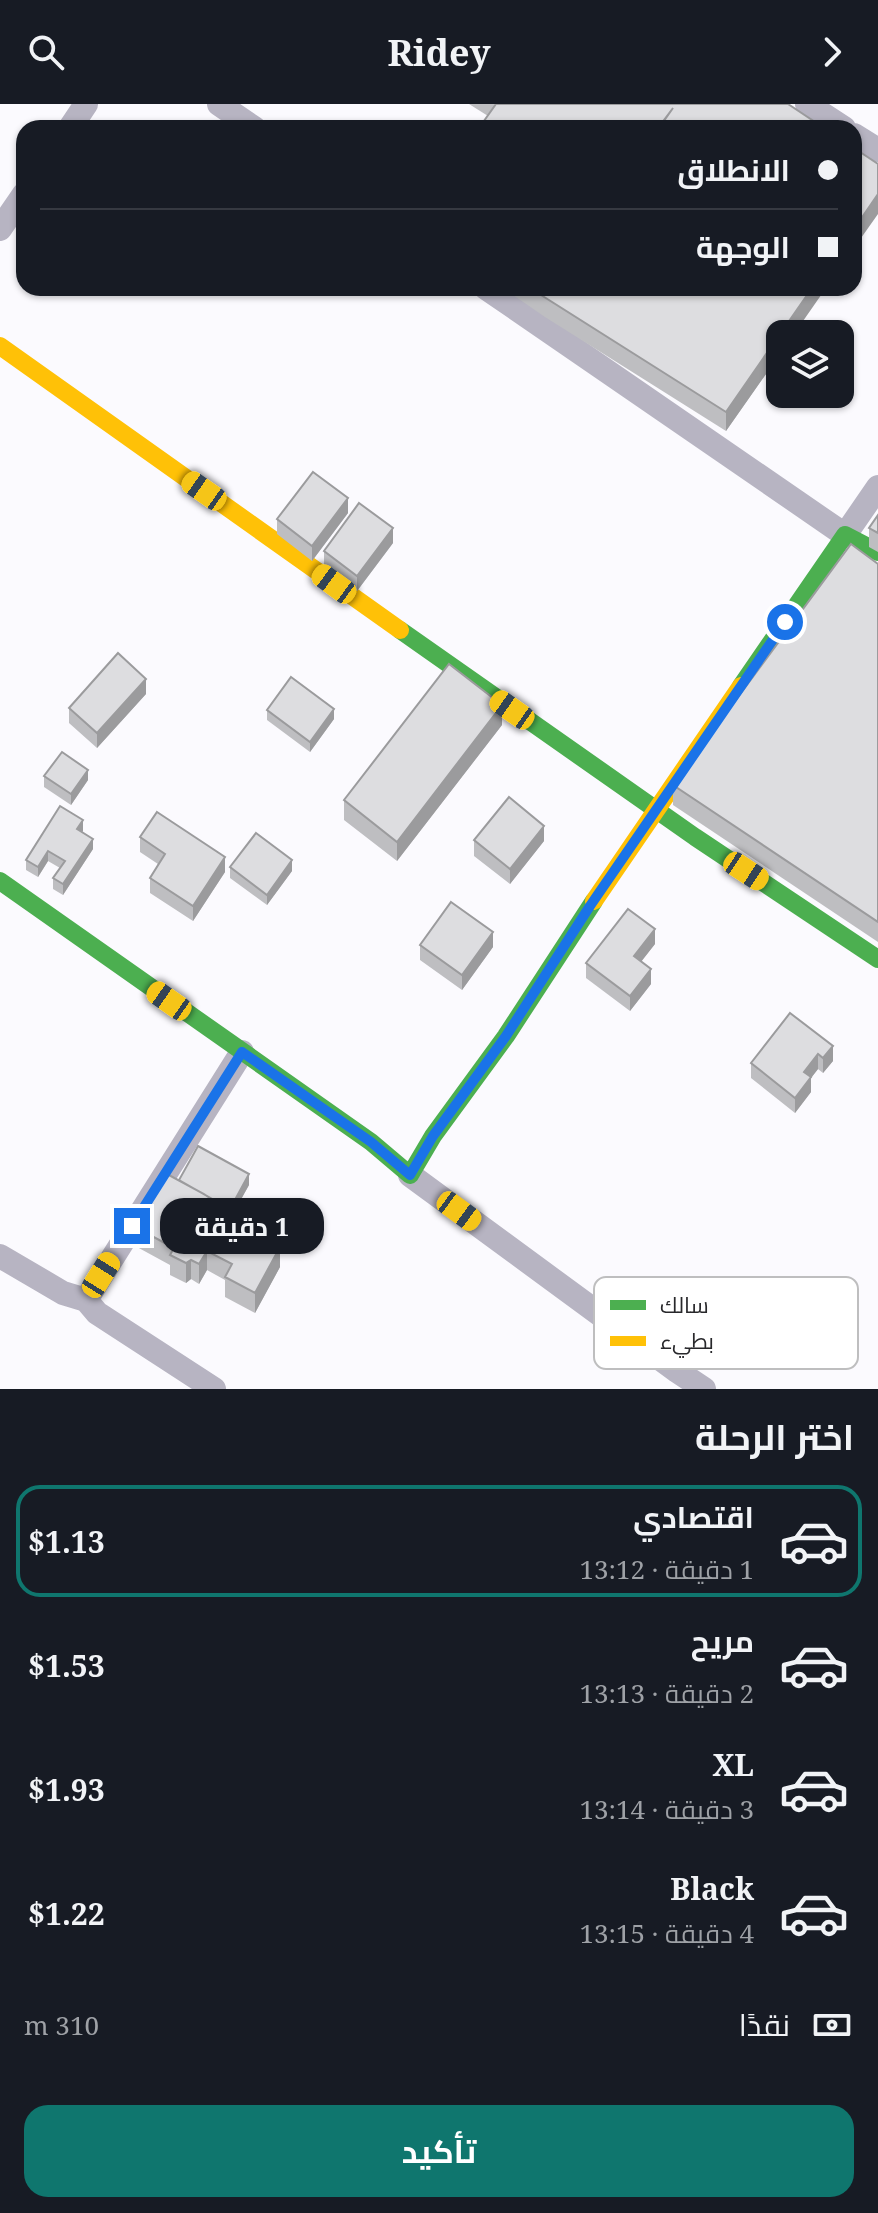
<!DOCTYPE html>
<html lang="ar">
<meta charset="utf-8">
<style>
:root{--surface:#171b24;--page:#242831;--text:#f1f3f6;--muted:#9ea1a6;--line:#363941;--accent:#0f766e}
body{margin:0;font-family:"Noto Serif",Cairo,serif;background:var(--page);color:var(--text);direction:rtl;height:100vh;display:flex;flex-direction:column;font-size:30px;white-space:nowrap}
*{box-sizing:border-box;margin:0}
p{font-size:26px;color:var(--muted)}
.icon{flex:none;width:44px;height:44px;fill:none;stroke:currentColor;stroke-width:2;stroke-linecap:round;stroke-linejoin:round}
.map{position:relative;height:1285px;overflow:hidden;direction:ltr}
.drawer{display:flex;flex-direction:column;background:var(--surface);flex:1}
.drawer>*{flex:none}
.guide{position:absolute;left:16px;top:16px;width:846px;height:176px;border-radius:24px;box-shadow:0 2px 6px #0004;direction:rtl;display:grid;align-content:center;height:176px;padding:0 24px;background:var(--surface)}
.tools{position:absolute;left:766px;top:216px;display:grid;gap:16px}
.tools a{display:grid;place-items:center;width:88px;height:88px;border-radius:16px;background:var(--surface);box-shadow:0 2px 6px #0004;font-size:40px}
.end{position:absolute;width:36px;height:36px;margin:-18px;border:10px solid #1a73e8;background:#fff;box-shadow:0 0 0 4px #fff}
.from{border-radius:50%}
.bubble{position:absolute;height:56px;border-radius:24px;background:var(--surface);box-shadow:0 2px 6px #0004;font-size:26px;font-weight:700;line-height:56px;text-align:center;direction:rtl}
.car{position:absolute;width:24px;height:48px;margin:-24px -12px;border-radius:10px;box-shadow:0 0 6px 2px #0007;background:linear-gradient(#f5c518 24%,#345 0 40%,#f5c518 0 76%,#345 0 86%,#f5c518 0)}
.guide b{display:flex;align-items:center;gap:28px;height:76px;font-size:30px}
.guide b+b{border-top:2px solid var(--line)}
.guide i{width:20px;height:20px;background:var(--text)}
ul{padding:0;list-style:none}
li{display:flex;align-items:center;gap:24px;height:112px;margin:0 16px 12px;padding:0 8px;border:4px solid transparent;border-radius:24px}
li div{flex:1}
li b{display:block;font-size:30px}
li em{font-style:normal;font-weight:700}
li.active{border-color:var(--accent)}
li>.icon{width:72px;height:72px;stroke-width:1.5}
h2{padding:0 24px;font-size:36px;line-height:96px}
.pay{display:flex;align-items:center;gap:20px;height:88px;padding:0 24px;font-size:30px}
.pay p{margin-inline-start:auto}
.button{display:flex;gap:16px;margin-top:auto;padding:16px 24px}
.button a{flex:1;height:92px;border-radius:24px;background:var(--accent);color:#fff;font-size:32px;font-weight:700;line-height:92px;text-align:center}
header{display:flex;justify-content:space-between;align-items:center;height:104px;padding:0 24px;background:var(--surface);font-size:36px;font-weight:700}
.map>svg:first-child{display:block}
.lines{fill:none;stroke-linecap:round;stroke-linejoin:round}
.street{stroke:#b7b4c2;stroke-width:24}
.fast{stroke:#4caf50;stroke-width:18}
.slow{stroke:#ffc107;stroke-width:18}
.wall{fill:#bebec1}
.shaded-wall{fill:#9b9b9d}
.building{fill:#dddde0;stroke:#9b9b9d;stroke-width:2}
.route{stroke:#1a73e8;stroke-width:10}
.key{fill:#fff;stroke:#bebebf;stroke-width:2}
.key-label{font-size:22px;fill:#28282b}
</style>
<header><svg class="icon" aria-label="forward" viewBox="0 0 24 24"><path d="M9 5l7 7-7 7"/></svg>Ridey<svg class="icon" aria-label="search" viewBox="0 0 24 24"><circle cx="10" cy="10" r="6"/><path d="M15 15l6 6"/></svg></header>
<div class="map">
<svg width="878" height="1285" viewBox="0 0 878 1285">
<rect width="100%" height="100%" fill="#fbfafe"/>
<g class="lines">
<path class="street" d="M219 0 254 24
M807 0 844 24
M70 24 86 0
M854 31 878 46
M0 125 24 90
M486 184 845 431 878 383
M410 1071 677 1267 704 1285
M0 1152 63 1189 86 1196 242 948
M86 1196 97 1209 214 1285"/>
<path class="fast" d="M400 526 695 733 878 855
M741 582 845 431 878 448
M0 777 371 1038 410 1071 433 1032 506 932 594 797"/>
<path class="slow" d="M0 242 400 526
M594 797 741 582"/>
</g>
<path class="wall" d="M469 0H788L488 12Z
M503 184H826L780 230V250L726 327 545 213Z
M348 409 312 457 277 430V415Z
M878 411V448L869 443V424Z
M393 439 357 487 324 462V447Z
M878 460V838L673 701V681Z
M146 590 97 644 69 619V604Z
M267 606 334 615 310 648 267 616Z
M502 621 397 757 344 716V696Z
M44 672 88 676 71 701 44 683Z
M83 727 82 728 93 745 63 791 53 785V774L60 764 48 757 38 773 26 766V756Z
M140 733 225 768 193 817 150 789V774L158 760 140 748Z
M474 736 544 737 510 780 474 752Z
M230 763 292 767 267 801 230 774Z
M655 840 641 857 651 880 630 907 586 874V859Z
M420 841 493 843 462 886 420 856Z
M790 909 833 957 823 969 818 965 811 974V988L795 1009 751 974V959Z
M179 1077 249 1081 233 1110 280 1163 255 1209 225 1193V1176L207 1166 199 1180 191 1175 186 1179 170 1171V1161L137 1143V1124Z"/>
<path class="shaded-wall" d="M878 90V110L854 144V125Z
M812 184H826L794 230H780Z
M780 230V250L726 327V308Z
M348 394V409L312 457V442Z
M393 424V439L357 487V472Z
M146 575V590L97 644V629Z
M502 601V621L397 757V738Z
M334 605V615L310 648V638Z
M88 666V676L71 701V690Z
M83 716V727L77 735V725Z
M544 722V737L510 780V765Z
M93 735V745L63 791V780Z
M48 747V757L38 773V763Z
M225 753V768L193 817V802Z
M292 756V767L267 801V791Z
M655 825V840L634 867V852Z
M493 828V843L462 886V871Z
M651 865V880L630 907V892Z
M833 942V957L823 969V954Z
M818 950V965L811 974V988L795 1009V994L804 968Z
M249 1070V1081L230 1115V1105Z
M280 1143V1163L255 1209V1189Z
M207 1147V1166L199 1180V1160Z
M191 1156V1175L186 1179V1159Z"/>
<path class="building" d="M496 0H788L824 24H659L673 4 658 24H479Z
M854 44 878 60V90L854 125Z
M530 184H812L726 308Z
M313 368 348 394 312 442 277 415Z
M359 399 393 424 357 472 324 447Z
M878 411V429L869 424Z
M851 440 878 460V818L673 681Z
M118 549 146 575 97 629 69 604Z
M449 560 502 601 397 738 344 696Z
M291 573 334 605 310 638 267 606Z
M62 648 88 666 71 690 44 672Z
M509 693 544 722 510 765 474 736Z
M60 702 83 716 77 725 93 735 63 780 53 774 65 757 48 747 38 763 26 756Z
M157 708 225 753 193 802 150 774 165 750 140 733Z
M256 729 292 756 267 791 230 763Z
M451 798 493 828 462 871 420 841Z
M628 805 655 825 634 852 651 865 630 892 586 859Z
M790 909 833 942 823 954 818 950 804 968 811 973 795 994 751 959Z
M198 1042 249 1070 230 1105 179 1076Z
M167 1070 204 1090 280 1143 255 1189 225 1173 232 1160 207 1147 199 1160 191 1156 186 1159 170 1151 174 1144 137 1124Z"/>
<g class="lines">
<path class="route" d="M132 1122 242 948 371 1038 410 1071 433 1032 506 932 590 802 785 518"/>
</g>
<rect x="594" y="1173" width="264" height="92" rx="12" class="key"/>
<rect x="610" y="1196" width="36" height="10" fill="#4caf50"/>
<rect x="610" y="1232" width="36" height="10" fill="#ffc107"/>
<g class="key-label">
<text x="660" y="1209">سالك</text>
<text x="660" y="1245">بطيء</text>
</g>
</svg>
<div class="tools">
<a><svg class="icon" aria-label="layers" viewBox="0 0 24 24"><path d="M12 4l9 5-9 5-9-5zM3 14l9 5 9-5"/></svg></a>
</div>
<i class="end from" style="left:785px;top:518px"></i>
<i class="end" style="left:132px;top:1122px"></i>
<div class="bubble" style="left:160px;top:1094px;width:164px">1 دقيقة</div>
<i class="car" style="left:204px;top:387px;rotate:305deg"></i>
<i class="car" style="left:334px;top:480px;rotate:306deg"></i>
<i class="car" style="left:512px;top:606px;rotate:305deg"></i>
<i class="car" style="left:746px;top:767px;rotate:123deg"></i>
<i class="car" style="left:169px;top:897px;rotate:305deg"></i>
<i class="car" style="left:459px;top:1107px;rotate:126deg"></i>
<i class="car" style="left:101px;top:1171px;rotate:32deg"></i>
<div class="guide">
<b><i class="from"></i>الانطلاق</b>
<b><i></i>الوجهة</b>
</div>
</div>
<section class="drawer">
<h2>اختر الرحلة</h2>
<ul>
<li class="active"><svg class="icon" aria-label="car" viewBox="0 0 24 24"><path d="M5 17H2v-5l4-1 3-4h7l3 4 3 1v5h-3M9 17h6M6 11h13"/><circle cx="7" cy="17" r="2"/><circle cx="17" cy="17" r="2"/></svg><div><b>اقتصادي</b><p>1 دقيقة · 13:12</p></div><em>$1.13</em></li>
<li><svg class="icon" aria-label="car" viewBox="0 0 24 24"><path d="M5 17H2v-5l4-1 3-4h7l3 4 3 1v5h-3M9 17h6M6 11h13"/><circle cx="7" cy="17" r="2"/><circle cx="17" cy="17" r="2"/></svg><div><b>مريح</b><p>2 دقيقة · 13:13</p></div><em>$1.53</em></li>
<li><svg class="icon" aria-label="car" viewBox="0 0 24 24"><path d="M5 17H2v-5l4-1 3-4h7l3 4 3 1v5h-3M9 17h6M6 11h13"/><circle cx="7" cy="17" r="2"/><circle cx="17" cy="17" r="2"/></svg><div><b>XL</b><p>3 دقيقة · 13:14</p></div><em>$1.93</em></li>
<li><svg class="icon" aria-label="car" viewBox="0 0 24 24"><path d="M5 17H2v-5l4-1 3-4h7l3 4 3 1v5h-3M9 17h6M6 11h13"/><circle cx="7" cy="17" r="2"/><circle cx="17" cy="17" r="2"/></svg><div><b>Black</b><p>4 دقيقة · 13:15</p></div><em>$1.22</em></li>
</ul>
<div class="pay"><svg class="icon" aria-label="cash" viewBox="0 0 24 24"><path d="M3 7h18v10H3z"/><circle cx="12" cy="12" r="2"/></svg>نقدًا<p>310 m</p></div>
<div class="button"><a>تأكيد</a></div>
</section>
